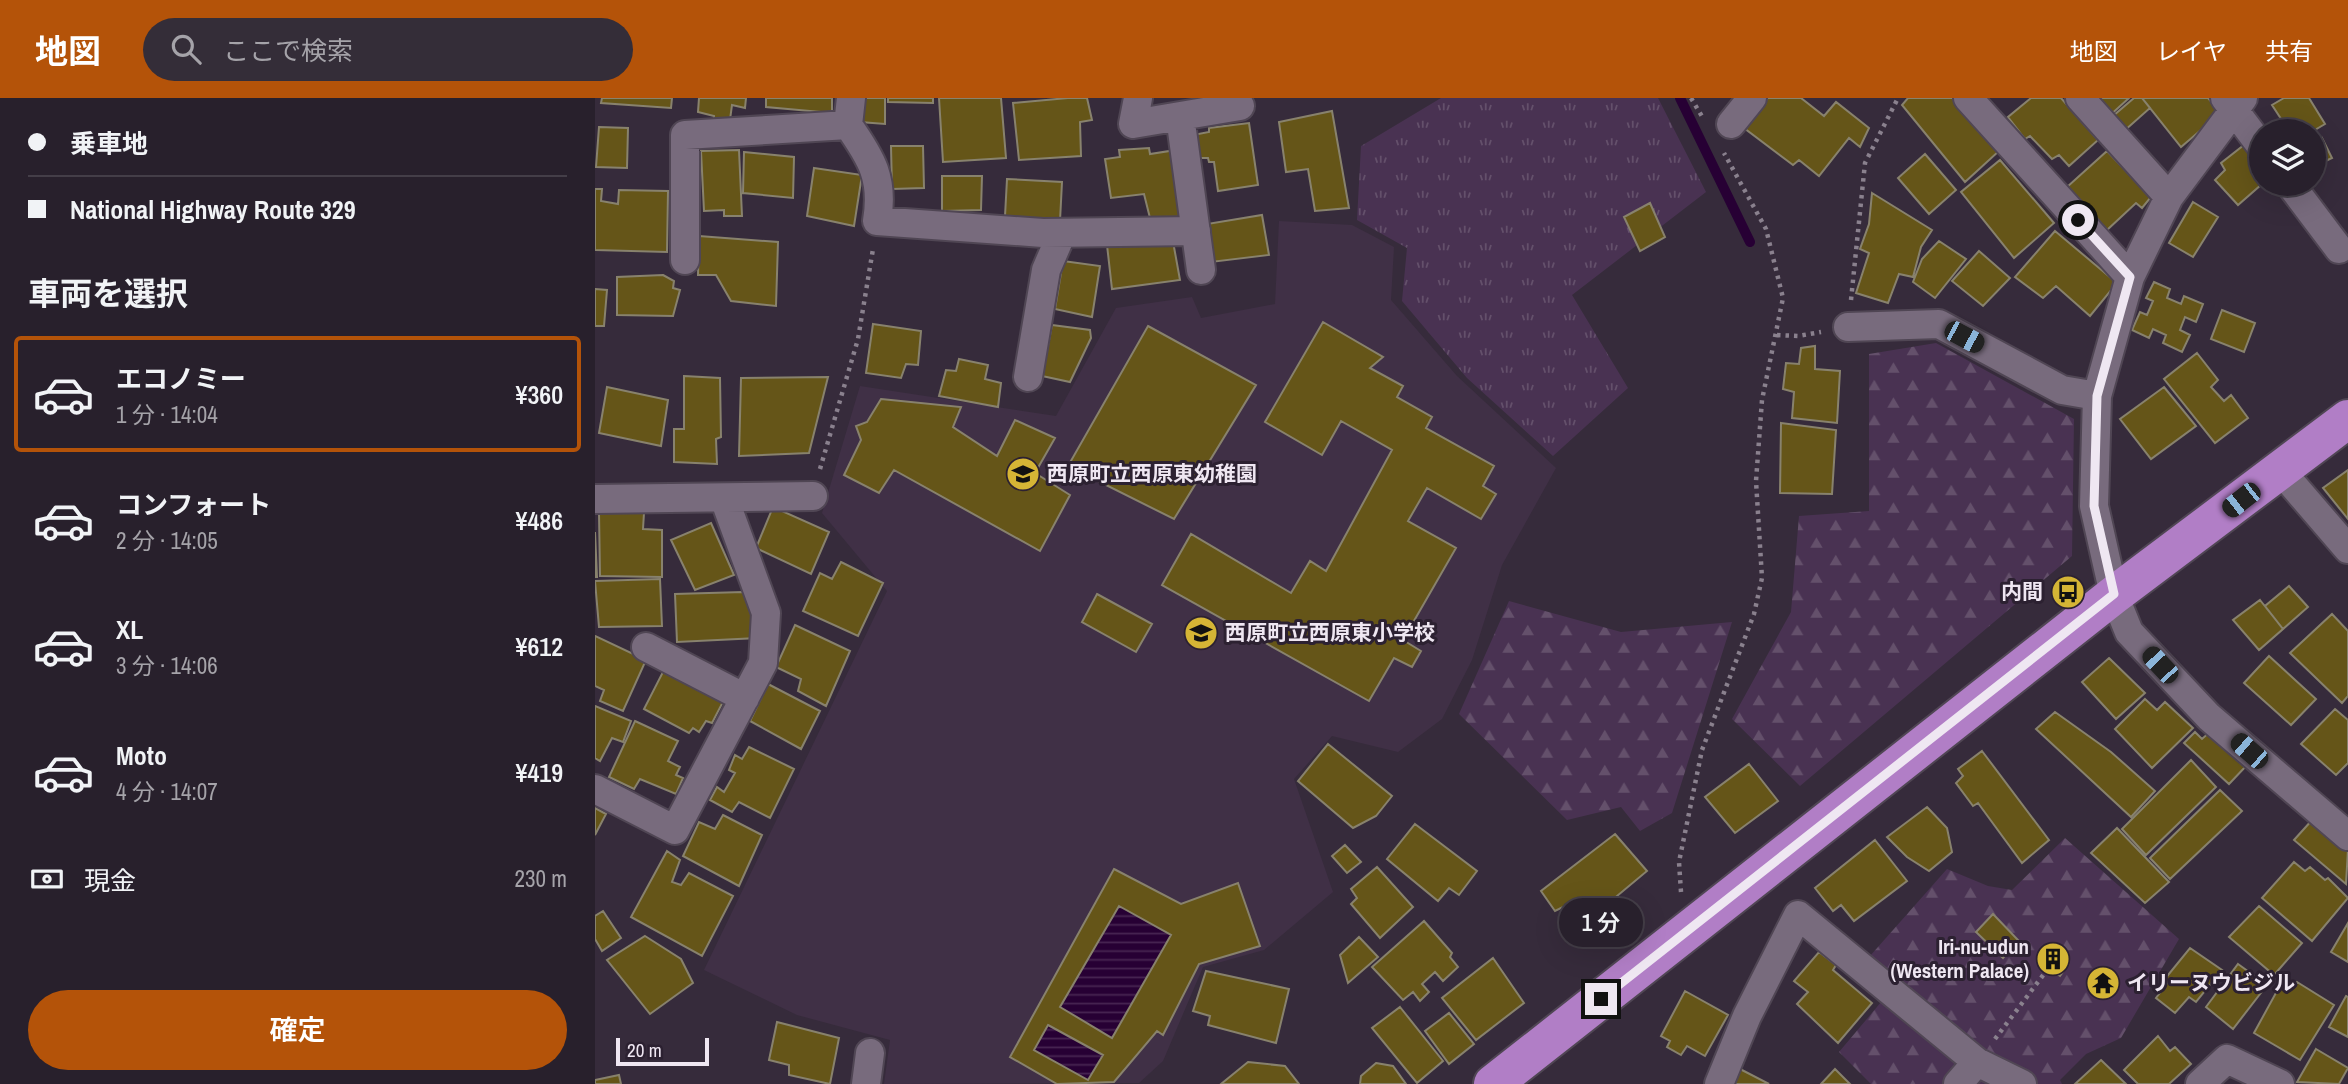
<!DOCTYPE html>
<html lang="ja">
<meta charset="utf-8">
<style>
:root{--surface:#28202c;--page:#342d38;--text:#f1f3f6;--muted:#a5a3a9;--line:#443e48;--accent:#b45309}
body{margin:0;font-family:"Archivo Narrow","Noto Sans JP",sans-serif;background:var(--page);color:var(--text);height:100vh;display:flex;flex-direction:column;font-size:26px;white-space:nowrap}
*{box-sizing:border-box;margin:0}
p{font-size:23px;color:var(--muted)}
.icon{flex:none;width:38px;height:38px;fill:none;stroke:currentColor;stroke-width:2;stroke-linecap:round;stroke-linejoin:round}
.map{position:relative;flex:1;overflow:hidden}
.drawer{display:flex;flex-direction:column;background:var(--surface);width:595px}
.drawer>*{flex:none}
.guide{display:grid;align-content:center;height:154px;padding:0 28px;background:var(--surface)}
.controls{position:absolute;left:1654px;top:21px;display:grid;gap:14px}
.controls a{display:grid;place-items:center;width:77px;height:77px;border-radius:50%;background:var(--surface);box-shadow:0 7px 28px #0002,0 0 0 2px var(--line);font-size:35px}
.scale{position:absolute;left:21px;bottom:18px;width:93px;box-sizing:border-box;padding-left:7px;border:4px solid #efe7f2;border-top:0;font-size:19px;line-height:24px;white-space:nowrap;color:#efe7f2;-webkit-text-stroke:5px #2c2131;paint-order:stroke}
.end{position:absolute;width:32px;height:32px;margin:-16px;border:9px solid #efe7f2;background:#111;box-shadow:0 0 0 4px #111}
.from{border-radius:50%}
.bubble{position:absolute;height:49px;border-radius:24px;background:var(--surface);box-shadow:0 7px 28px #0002,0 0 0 2px var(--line);font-size:23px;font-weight:600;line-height:49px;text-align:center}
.car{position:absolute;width:21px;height:42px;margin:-21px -10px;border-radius:9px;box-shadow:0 0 5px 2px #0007;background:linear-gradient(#222 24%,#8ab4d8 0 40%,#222 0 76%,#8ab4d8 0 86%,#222 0)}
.guide b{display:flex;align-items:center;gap:24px;height:66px;font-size:26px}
.guide b+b{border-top:2px solid var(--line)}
.guide i{width:18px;height:18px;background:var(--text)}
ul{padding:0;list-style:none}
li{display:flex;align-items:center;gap:21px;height:116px;margin:0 14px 10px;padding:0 14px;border:4px solid transparent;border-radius:7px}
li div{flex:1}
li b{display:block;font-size:26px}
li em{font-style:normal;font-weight:600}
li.active{border-color:var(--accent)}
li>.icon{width:63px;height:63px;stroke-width:1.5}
h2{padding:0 28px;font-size:32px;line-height:84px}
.pay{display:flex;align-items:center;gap:18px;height:77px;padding:0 28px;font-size:26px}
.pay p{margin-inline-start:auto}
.action{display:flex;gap:14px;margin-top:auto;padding:14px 28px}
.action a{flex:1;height:80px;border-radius:42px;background:var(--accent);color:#fff;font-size:28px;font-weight:600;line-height:80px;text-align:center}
header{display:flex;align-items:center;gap:42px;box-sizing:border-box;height:98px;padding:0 35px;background:var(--accent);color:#fff}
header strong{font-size:33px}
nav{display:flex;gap:38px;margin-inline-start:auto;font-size:24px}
.search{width:490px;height:63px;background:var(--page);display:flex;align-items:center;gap:18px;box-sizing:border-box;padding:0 24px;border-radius:38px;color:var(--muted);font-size:26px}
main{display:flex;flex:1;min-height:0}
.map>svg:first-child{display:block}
.built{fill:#403046}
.grass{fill:url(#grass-tufts)}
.forest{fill:url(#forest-firs)}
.water{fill:url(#water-rules)}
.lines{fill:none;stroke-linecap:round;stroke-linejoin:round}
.stream{stroke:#270034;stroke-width:10}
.building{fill:#655518;stroke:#88826d;stroke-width:2;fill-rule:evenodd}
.street-casing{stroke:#504654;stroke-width:32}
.highway-casing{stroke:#504654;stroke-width:42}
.path{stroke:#8a818e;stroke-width:4.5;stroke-dasharray:3.5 5;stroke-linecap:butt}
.street{stroke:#786b7d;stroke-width:28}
.highway{stroke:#b17ec6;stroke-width:38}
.route{stroke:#efe7f2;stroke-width:9}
.labels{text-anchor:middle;stroke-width:6;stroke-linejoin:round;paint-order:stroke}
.poi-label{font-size:21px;font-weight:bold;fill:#efe7f2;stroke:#2c2131;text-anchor:start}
</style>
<header>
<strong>地図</strong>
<div class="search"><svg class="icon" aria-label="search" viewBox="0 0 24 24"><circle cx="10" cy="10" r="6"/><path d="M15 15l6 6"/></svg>ここで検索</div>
<nav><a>地図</a><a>レイヤ</a><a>共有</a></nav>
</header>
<main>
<section class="drawer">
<div class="guide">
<b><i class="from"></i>乗車地</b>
<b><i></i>National Highway Route 329</b>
</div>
<h2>車両を選択</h2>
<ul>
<li class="active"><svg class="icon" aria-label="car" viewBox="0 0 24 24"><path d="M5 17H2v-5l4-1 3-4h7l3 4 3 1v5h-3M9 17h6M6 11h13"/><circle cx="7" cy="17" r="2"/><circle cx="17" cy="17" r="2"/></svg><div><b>エコノミー</b><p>1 分 · 14:04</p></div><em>¥360</em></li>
<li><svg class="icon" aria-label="car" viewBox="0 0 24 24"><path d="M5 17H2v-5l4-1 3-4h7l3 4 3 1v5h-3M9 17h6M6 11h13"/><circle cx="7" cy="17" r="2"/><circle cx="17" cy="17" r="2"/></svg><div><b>コンフォート</b><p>2 分 · 14:05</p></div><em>¥486</em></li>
<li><svg class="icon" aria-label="car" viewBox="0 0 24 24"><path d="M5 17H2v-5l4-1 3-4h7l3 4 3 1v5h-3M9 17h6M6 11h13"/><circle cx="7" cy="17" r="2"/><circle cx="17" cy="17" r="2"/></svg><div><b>XL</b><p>3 分 · 14:06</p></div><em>¥612</em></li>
<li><svg class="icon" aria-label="car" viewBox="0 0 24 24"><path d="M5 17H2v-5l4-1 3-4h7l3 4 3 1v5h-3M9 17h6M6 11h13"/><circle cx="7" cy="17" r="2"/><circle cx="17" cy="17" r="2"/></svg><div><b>Moto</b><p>4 分 · 14:07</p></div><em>¥419</em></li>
</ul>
<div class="pay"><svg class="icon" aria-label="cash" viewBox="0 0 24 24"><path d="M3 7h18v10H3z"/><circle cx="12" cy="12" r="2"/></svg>現金<p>230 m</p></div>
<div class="action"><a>確定</a></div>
</section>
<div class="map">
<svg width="1753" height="986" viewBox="0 0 1753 986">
<defs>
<pattern id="grass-tufts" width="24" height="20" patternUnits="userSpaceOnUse" patternTransform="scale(1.75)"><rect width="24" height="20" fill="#493252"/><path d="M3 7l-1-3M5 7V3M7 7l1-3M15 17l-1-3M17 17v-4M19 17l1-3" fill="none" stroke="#64506b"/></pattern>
<pattern id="forest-firs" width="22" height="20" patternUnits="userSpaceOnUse" patternTransform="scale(1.75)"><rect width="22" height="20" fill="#493252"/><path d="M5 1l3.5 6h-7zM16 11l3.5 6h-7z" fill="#64506b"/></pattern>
<pattern id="water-rules" width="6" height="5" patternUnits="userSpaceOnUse" patternTransform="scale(1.75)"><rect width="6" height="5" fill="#270034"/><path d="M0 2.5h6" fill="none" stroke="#472552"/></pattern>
</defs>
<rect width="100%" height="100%" fill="#362b3b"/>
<path class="built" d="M684 123 757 127 799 149 796 202 862 278 961 370 907 467 877 562 847 621 803 654 737 638 699 681 738 794 669 852 608 869 568 963 544 985 289 986 295 942 202 917 109 872 292 493 227 415 265 288 461 318 521 210 597 199 606 220 680 206Z"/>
<path class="grass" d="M846 0H1063L1111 94 977 197 1033 290 958 358 872 280 807 203 812 150 762 122 766 48Z"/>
<path class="forest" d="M1341 245 1479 321 1477 458 1205 688 1137 621 1196 514 1204 418 1274 413V256Z
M914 503 1026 534 1137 524 1077 715 1045 733 1026 709 972 722 864 616Z
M1470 740 1584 841 1526 940 1491 956 1465 982 1467 986H1276L1244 954 1303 884 1275 858 1352 771 1393 788 1417 792Z"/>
<path class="water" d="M524 808 576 837 517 940 465 909Z
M453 927 508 957 493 982 439 952Z"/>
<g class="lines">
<path class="stream" d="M1085 0 1155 144"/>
</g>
<path class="building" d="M7 0H77L76 10 6 5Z
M104 0H151L150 10 137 7 134 29 118 27 119 18 103 14Z
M171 0H237V15L171 9Z
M266 0H290V26L265 24Z
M293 0H338V5L293 4Z
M344 0H406L411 60 348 64Z
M473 0H492L497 22 485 24 486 58 424 62 418 5Z
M1173 0H1206L1229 18 1241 4 1274 30 1265 49 1254 40 1224 78 1204 62 1198 67 1149 30Z
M1313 0H1358L1404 53 1370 84 1307 7Z
M1436 0H1466L1503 42 1474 68 1464 57 1457 61 1435 38 1430 41 1413 19Z
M1498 0H1534L1512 20Z
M1539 0H1547L1555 10 1529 33 1518 18Z
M1547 0H1613L1626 15 1586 49Z
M1689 0H1714L1730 26 1718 33H1694L1677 7Z
M737 13 754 110 720 113 713 71 691 74 684 24Z
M654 25 663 87 623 93 619 64H614L613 60H600L598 37 614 34V30Z
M4 29 33 30 32 70 1 69Z
M1727 40 1737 60 1718 69V45Z
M1649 47 1666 69 1667 86 1643 107 1620 82 1630 72 1626 65Z
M296 48H328L329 90 297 91Z
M554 50 555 56 581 52 591 126 558 132 549 96 516 100 510 61 525 59 524 52Z
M144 52 147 118H129V112L109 113 106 53Z
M1512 53 1556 99 1547 110 1541 105 1512 132 1472 89Z
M149 54 199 59 198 100 148 95Z
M1330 56 1361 92 1334 116 1303 80Z
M1405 62 1459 125 1419 160 1366 94Z
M219 70 267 77 259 128 212 118Z
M347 78H387L386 112 347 113Z
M412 81 467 84 465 123 410 118Z
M0 91H7L6 103 23 106 24 92 73 93 72 154 0 152Z
M1277 95 1337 132 1326 149 1318 179 1304 176 1293 205 1261 195 1274 155 1265 151 1274 126Z
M1598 104 1623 119 1598 159 1574 145Z
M1055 105 1070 139 1045 153 1029 119Z
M667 117 674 157 616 164 612 126Z
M1460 133 1522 185 1495 218 1461 188 1448 200 1420 179Z
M104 138 183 144 181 208 136 203 121 177H103Z
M577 138 585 182 517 191 512 147Z
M1344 143 1371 161 1340 200 1318 184 1327 161Z
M1384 153 1415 180 1388 208 1357 183Z
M468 163 505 168 497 219 460 211Z
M68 177 79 183 78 190 85 192 78 218 22 217V179Z
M1559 184 1575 191 1572 200 1586 206 1589 198 1608 206 1601 224 1590 219 1585 232 1595 237 1587 254 1568 245 1571 237 1558 231 1554 240 1537 232 1545 214 1552 217 1558 203 1551 200Z
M0 191 12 192 9 228H0Z
M1627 212 1660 225 1649 254 1616 241Z
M728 224 788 259 775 270 808 288 802 299 837 319 831 330 899 368 888 388 901 396 886 421 832 390 813 423 861 450 808 542 826 553 817 569 799 560 774 603 567 487 596 436 696 495 715 463 731 473 797 352 746 323 727 357 670 324Z
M278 226 326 233 323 267 311 266 306 280 271 275Z
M457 227 495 232 496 240 475 284 447 278Z
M553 228 661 287 579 421 473 368Z
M1220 248V271L1245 273 1242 325 1197 320 1199 294 1188 291 1191 265 1204 266 1206 250Z
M1602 255 1623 282 1616 289 1629 303 1636 297 1653 320 1620 345 1569 281Z
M364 261 393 267 390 281 406 285 403 309 344 298 351 272 361 273Z
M89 278 125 280 126 339 121 341 122 366 79 364V331H89Z
M233 279 214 355 144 358 146 280Z
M12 289 73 302 66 348 4 335Z
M1569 289 1601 328 1556 361 1525 321Z
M286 301 366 309 358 329 402 358 420 322 460 340 440 375 475 397 445 453 299 372 284 395 249 377 266 342 261 328 272 324Z
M1186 325 1241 332 1237 396 1185 395Z
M1753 372V421L1728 390Z
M178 409 234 434 216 476 161 450Z
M4 414 49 415 48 431 67 432V479L5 478Z
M116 425 139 477 100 492 76 442Z
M0 434 2 479H0Z
M246 464 288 485 263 538 208 513 225 475 237 481Z
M65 481 67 528 4 529 0 483Z
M1694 488 1713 509 1688 531 1670 508Z
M148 494 162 522 163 540 82 544 80 496Z
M502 496 557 526 541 554 487 524Z
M1665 502 1688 531 1664 552 1638 522Z
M1737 516 1753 533V598L1747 605 1695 555Z
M200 527 255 553 231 608 203 593 206 581 181 569Z
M0 538 51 562 28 613 5 603 9 592 0 588Z
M1674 558 1721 601 1696 627 1649 585Z
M1514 560 1550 595 1521 621 1487 584Z
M71 568 131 598 117 625 111 623 104 634 98 630 94 635 49 611Z
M173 586 225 613 206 651 155 623Z
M1550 601 1562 612 1570 604 1598 630 1557 670 1520 631Z
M0 608 36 623 28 644 17 640 5 663 0 660Z
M1740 611 1753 622V665L1741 677 1706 646Z
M1460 614 1516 654 1560 693 1536 719 1441 631Z
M40 623 83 643 73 663 85 669 81 677 88 680 81 696 45 681 39 691 14 679Z
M1616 633 1653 666 1634 686 1589 645 1600 634 1607 641Z
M733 646 797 698 781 718 758 730 703 683Z
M154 649 199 671 175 720 144 704 137 714 115 702 122 689 129 694 140 675 134 672 140 657 147 661Z
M1387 653 1454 742 1427 765 1383 705 1378 708 1361 685 1368 678 1363 671Z
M1596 662 1621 689 1551 757 1527 731Z
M1154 666 1183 703 1140 735 1110 699Z
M1625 692 1647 713 1575 781 1555 760Z
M1332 709 1352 730 1357 754 1334 773 1312 759 1292 739Z
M0 710 11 716 0 737Z
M128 717 167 737 144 788 88 758 104 724 120 731Z
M1718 721 1753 751 1751 786 1699 742Z
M820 726 882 773 864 797 854 790 843 803 792 761Z
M1522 730 1574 784 1550 805 1496 755Z
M1020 736 1052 773 986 828 970 808 960 813 946 793Z
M1280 742 1312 783 1259 823 1246 807 1238 813 1220 790Z
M750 747 766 764 752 775 737 758Z
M72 753 85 762 77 784 86 787 94 775 138 798 107 858 36 819Z
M1699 764 1710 773 1715 769 1730 782 1733 780 1753 800 1717 843 1667 800Z
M782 769 818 809 785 840 756 806 762 800 756 791Z
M519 771 586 806 643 785 665 848 604 866 568 937 562 933 519 984 462 986 415 959ZM524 808 576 837 517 940 465 909ZM453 927 508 957 493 982 439 952Z
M1664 808 1707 845 1679 877 1634 839Z
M8 813 26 840 7 853 0 841V818Z
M1398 816 1423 842 1408 860 1381 834Z
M829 823 857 855 855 859 863 869 848 883 840 874 827 886 834 894 825 903 818 894 808 902 777 869Z
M1753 825V864L1736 854Z
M50 838 86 861 98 885 55 916 12 862Z
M764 839 783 859 753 885 745 857Z
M1595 850 1627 872 1601 904 1594 899 1580 915 1561 900 1573 884 1569 882Z
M1224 854 1241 867 1238 872 1277 905 1243 945 1202 906 1213 894 1199 883Z
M1455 855 1473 867 1465 878 1448 867Z
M898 860 929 905 881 942 847 900Z
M1643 866 1672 887 1638 931 1611 909Z
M611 873 694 891 681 945 613 927 615 918 598 913Z
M1688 882 1699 888 1702 884 1739 907 1705 962 1659 935Z
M1090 893 1133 917 1110 958 1092 948 1086 957 1072 949 1075 943 1066 938Z
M1751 898 1753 899V939L1734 929Z
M805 909 848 963 822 985 777 930Z
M854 915 879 946 854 966 830 933Z
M182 924 244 940 235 986 194 977V967L174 962Z
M1563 938 1575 953 1580 949 1596 966 1574 986H1543L1529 972Z
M1721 951 1753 970 1744 986 1702 984Z
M1506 962 1531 986H1480Z
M653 964 690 968 704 986H626Z
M781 965 798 968 811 986H765L766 978Z
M1145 971 1174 986H1137Z
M1240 971 1255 986H1226Z
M24 977 26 986H0V982Z"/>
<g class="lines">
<defs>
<path id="street" d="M256 0 253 27C277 61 289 81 282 123L448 135 601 133
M543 0 538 26 645 8
M1373 0 1535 179
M1485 0 1574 99
M1630 0 1666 48
M1648 0 1574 99 1535 179 1502 298 1499 408 1519 497 1534 534 1614 619 1753 738
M585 18 606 172
M1136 26 1157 0
M1695 86 1744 151
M90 162V37L253 27
M1253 229 1344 226 1467 292 1502 298
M433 279 451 172 467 135
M1685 372 1753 451
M0 401 218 398
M51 549 150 600
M0 691 80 732 168 565 171 515 129 400
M271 986 275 955
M1124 986 1152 918 1203 817 1382 964
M1363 986 1382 964 1427 986
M1605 986 1632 961 1685 986"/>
<path id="highway" d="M898 986 1519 497 1753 321"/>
</defs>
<use href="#street" class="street-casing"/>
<use href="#highway" class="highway-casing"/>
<path class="path" d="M1096 0 1108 20
M1256 202 1270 65 1303 0
M1182 237 1203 238 1226 234
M225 371 263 241 278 151
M1086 794 1084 764 1107 652 1159 516 1167 480 1161 383 1167 302 1188 200 1171 131 1129 55
M1400 941 1449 876"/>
<use href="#street" class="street"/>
<use href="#highway" class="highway"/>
</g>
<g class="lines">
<path class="route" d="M1006 901 1519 496 1499 408 1502 298 1535 179 1483 122"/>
</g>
<defs>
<symbol id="school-disc" viewBox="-11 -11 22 22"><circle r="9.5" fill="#d5b535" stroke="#2c2131"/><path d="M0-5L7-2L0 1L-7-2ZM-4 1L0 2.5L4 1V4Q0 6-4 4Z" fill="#111"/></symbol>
<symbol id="bus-disc" viewBox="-11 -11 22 22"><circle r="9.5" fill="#d5b535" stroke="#2c2131"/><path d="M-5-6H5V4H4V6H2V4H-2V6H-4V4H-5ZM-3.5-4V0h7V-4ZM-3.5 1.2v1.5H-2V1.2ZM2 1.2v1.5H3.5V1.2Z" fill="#111"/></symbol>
<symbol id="building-disc" viewBox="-11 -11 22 22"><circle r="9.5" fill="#d5b535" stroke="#2c2131"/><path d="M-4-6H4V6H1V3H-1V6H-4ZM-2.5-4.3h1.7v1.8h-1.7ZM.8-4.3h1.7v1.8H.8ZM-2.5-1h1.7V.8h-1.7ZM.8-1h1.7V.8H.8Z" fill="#111"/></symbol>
<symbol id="temple-disc" viewBox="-11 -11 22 22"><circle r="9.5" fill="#d5b535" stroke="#2c2131"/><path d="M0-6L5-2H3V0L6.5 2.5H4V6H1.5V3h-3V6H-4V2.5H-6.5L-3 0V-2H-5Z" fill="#111"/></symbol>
</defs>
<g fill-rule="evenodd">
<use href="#school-disc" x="409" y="357" width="38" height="38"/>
<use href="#bus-disc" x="1454" y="475" width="38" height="38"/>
<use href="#school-disc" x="587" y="516" width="38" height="38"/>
<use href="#building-disc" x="1439" y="842" width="38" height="38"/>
<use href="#temple-disc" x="1489" y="866" width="38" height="38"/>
</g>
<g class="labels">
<g class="poi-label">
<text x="452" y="383">西原町立西原東幼稚園</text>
<text x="1448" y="501" text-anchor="end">内間</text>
<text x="630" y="542">西原町立西原東小学校</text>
<text x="1434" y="856" text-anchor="end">Iri-nu-udun<tspan x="1434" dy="24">(Western Palace)</tspan></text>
<text x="1532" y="892">イリーヌウビジル</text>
</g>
</g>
</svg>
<div class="controls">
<a><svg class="icon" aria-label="layers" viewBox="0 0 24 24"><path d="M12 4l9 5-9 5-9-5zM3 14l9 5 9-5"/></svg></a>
</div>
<div class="scale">20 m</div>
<i class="end from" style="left:1483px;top:122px"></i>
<i class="end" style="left:1006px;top:901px"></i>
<div class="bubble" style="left:964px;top:800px;width:84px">1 分</div>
<i class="car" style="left:1369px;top:239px;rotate:118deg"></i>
<i class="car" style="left:1646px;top:402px;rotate:232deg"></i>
<i class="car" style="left:1565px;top:567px;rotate:317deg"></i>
<i class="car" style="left:1654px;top:653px;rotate:311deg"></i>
</div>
</main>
